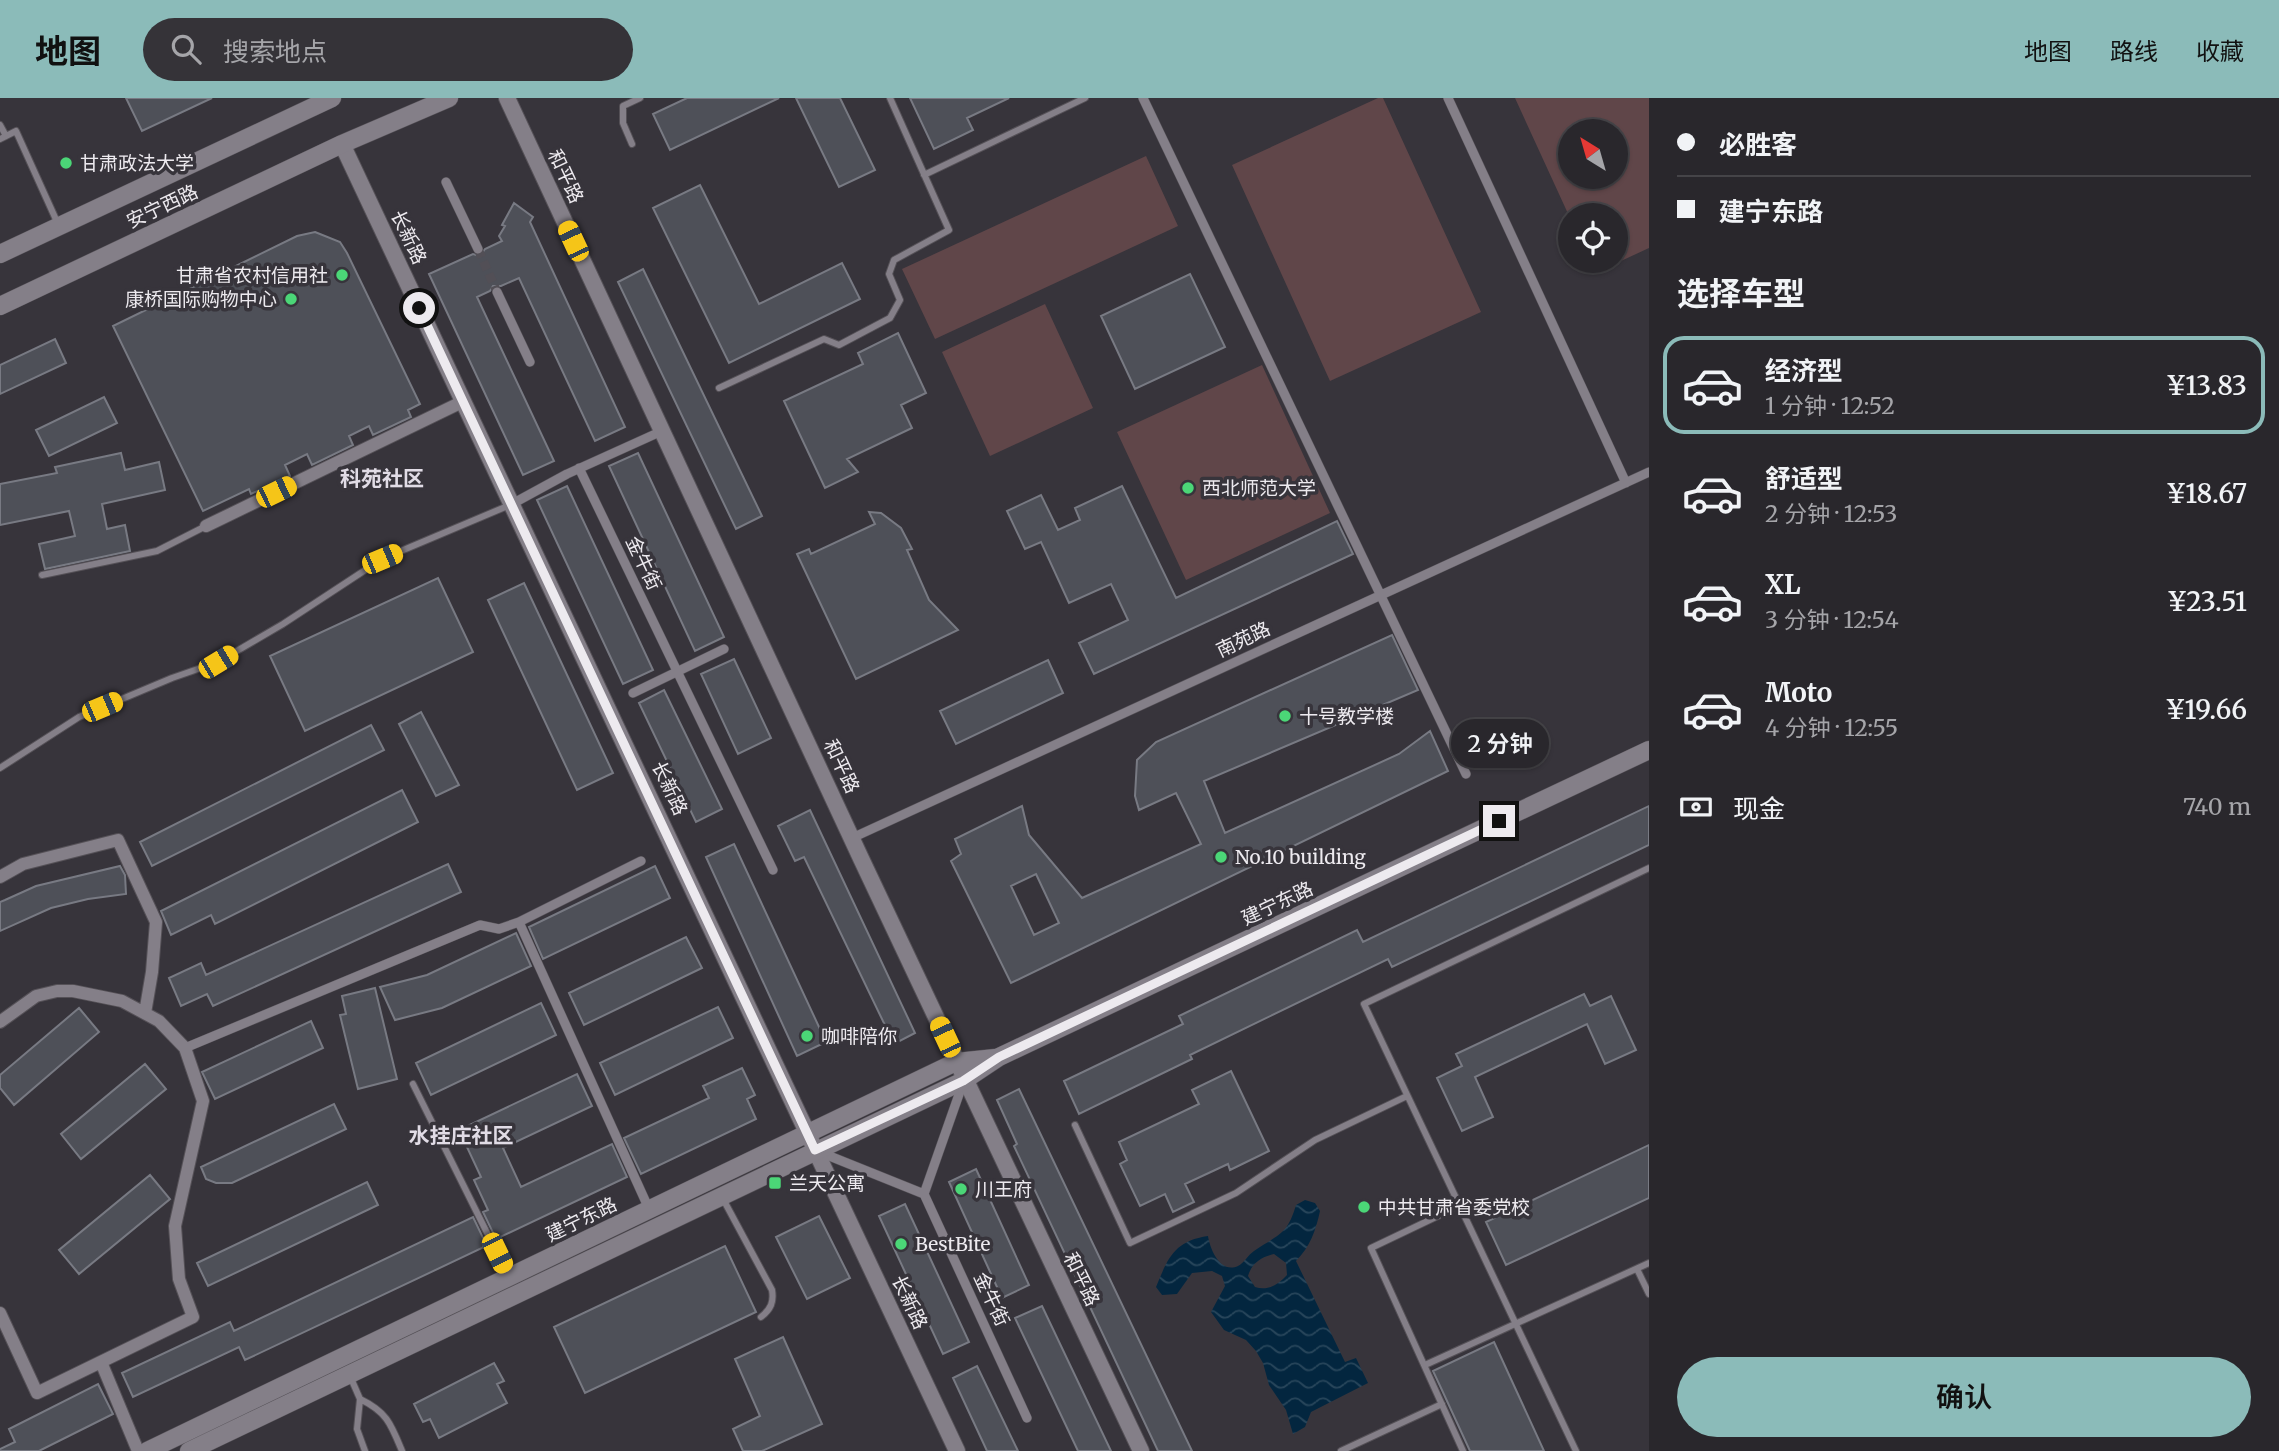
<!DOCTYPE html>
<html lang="zh">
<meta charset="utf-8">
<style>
:root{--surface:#29272c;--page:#353338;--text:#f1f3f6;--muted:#a5a5a9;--line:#454448;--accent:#8bbbb9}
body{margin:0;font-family:Merriweather,"Noto Sans SC",serif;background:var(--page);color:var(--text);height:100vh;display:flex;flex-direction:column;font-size:26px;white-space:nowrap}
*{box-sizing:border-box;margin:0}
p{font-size:23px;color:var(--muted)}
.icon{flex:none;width:38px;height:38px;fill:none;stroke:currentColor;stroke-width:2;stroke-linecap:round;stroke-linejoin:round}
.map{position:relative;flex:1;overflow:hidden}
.panel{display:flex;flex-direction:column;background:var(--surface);width:630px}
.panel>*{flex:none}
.hud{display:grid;align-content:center;height:154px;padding:0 28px;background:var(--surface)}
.needle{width:46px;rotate:323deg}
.buttons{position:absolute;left:1558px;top:21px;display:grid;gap:14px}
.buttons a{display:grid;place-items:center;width:70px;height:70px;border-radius:50%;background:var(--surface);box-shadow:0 2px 5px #0004,0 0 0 2px var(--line);font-size:35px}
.end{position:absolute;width:32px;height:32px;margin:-16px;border:9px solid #edeaef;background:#111;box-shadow:0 0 0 4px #111}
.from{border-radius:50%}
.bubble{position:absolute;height:49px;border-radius:24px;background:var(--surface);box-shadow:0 2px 5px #0004,0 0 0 2px var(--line);font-size:23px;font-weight:600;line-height:49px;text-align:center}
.car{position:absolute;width:21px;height:42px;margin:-21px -10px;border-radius:9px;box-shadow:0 0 5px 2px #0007;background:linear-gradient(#f5c518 24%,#345 0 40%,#f5c518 0 76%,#345 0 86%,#f5c518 0)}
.hud b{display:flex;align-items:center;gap:24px;height:66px;font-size:26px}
.hud b+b{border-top:2px solid var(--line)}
.hud i{width:18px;height:18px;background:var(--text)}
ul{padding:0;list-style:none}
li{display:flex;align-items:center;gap:21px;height:98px;margin:0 14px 10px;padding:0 14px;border:4px solid transparent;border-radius:21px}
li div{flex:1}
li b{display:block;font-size:26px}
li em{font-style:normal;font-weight:600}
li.selected{border-color:var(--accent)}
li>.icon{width:63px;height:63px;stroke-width:1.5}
h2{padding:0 28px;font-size:32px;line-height:84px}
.pay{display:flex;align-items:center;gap:18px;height:77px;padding:0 28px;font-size:26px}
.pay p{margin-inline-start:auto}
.primary-button{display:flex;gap:14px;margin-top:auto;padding:14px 28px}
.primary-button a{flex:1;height:80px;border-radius:42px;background:var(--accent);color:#111;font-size:28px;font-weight:600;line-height:80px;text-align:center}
header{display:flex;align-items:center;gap:42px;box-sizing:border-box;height:98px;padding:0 35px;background:var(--accent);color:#111}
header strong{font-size:33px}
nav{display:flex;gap:38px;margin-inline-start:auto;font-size:24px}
.search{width:490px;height:63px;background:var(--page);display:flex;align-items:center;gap:18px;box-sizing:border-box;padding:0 24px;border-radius:38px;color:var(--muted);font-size:26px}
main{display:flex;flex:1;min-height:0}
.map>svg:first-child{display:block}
.grass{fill:#604649;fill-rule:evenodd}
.water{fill:url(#water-waves);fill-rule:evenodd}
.building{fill:#4e5058;stroke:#787a83;stroke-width:2;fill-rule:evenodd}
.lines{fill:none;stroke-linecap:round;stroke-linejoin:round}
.pedestrian-tunnel{stroke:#524f56;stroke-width:9;stroke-dasharray:9 4.5;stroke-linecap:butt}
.service-casing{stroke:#555157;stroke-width:8}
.pedestrian-casing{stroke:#555157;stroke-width:10}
.minor-casing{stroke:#555157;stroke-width:14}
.tertiary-casing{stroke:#555157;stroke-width:18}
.secondary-casing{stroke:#555157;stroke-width:19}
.service{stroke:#847f88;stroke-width:6}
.pedestrian{stroke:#847f88;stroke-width:9}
.minor{stroke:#847f88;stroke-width:12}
.tertiary{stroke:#847f88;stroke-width:16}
.secondary{stroke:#847f88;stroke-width:18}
.route{stroke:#edeaef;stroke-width:9}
.poi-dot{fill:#4bd677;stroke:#37343b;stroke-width:2.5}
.labels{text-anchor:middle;stroke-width:7;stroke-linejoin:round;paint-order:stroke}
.poi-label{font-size:19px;fill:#edeaef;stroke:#37343b;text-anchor:start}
.street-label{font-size:19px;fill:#edeaef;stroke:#37343b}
.neighbourhood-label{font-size:21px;font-weight:bold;fill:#e1dce6;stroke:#37343b}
</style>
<header>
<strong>地图</strong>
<div class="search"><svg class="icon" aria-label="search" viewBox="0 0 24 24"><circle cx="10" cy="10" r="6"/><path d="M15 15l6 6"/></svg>搜索地点</div>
<nav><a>地图</a><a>路线</a><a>收藏</a></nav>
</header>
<main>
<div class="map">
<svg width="1649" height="1353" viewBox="0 0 1649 1353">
<defs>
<pattern id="water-waves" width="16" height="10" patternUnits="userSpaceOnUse" patternTransform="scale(1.75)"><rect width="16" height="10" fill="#03263f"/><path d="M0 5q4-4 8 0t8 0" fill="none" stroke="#28465b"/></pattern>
</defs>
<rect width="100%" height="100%" fill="#37343b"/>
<path class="grass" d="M1378 0H1383L1481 214 1330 283 1232 67Z
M1515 0H1649V150L1595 175 1589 163H1615V117H1570V120ZM1615 33V79H1570V33Z
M1146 58 1178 128 935 241 902 171Z
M1045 206 1093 310 990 358 942 254Z
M1262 267 1330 415 1186 482 1117 334Z"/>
<path class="water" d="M1305 1102 1315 1105 1320 1113C1316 1132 1310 1149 1296 1163L1345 1264 1356 1260 1368 1285 1311 1314 1305 1329 1293 1336 1286 1312 1269 1287 1263 1265 1256 1253 1246 1242 1224 1232 1211 1214 1225 1188 1222 1178 1212 1173 1192 1175 1177 1196 1162 1197 1156 1189C1168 1160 1174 1143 1208 1138 1210 1151 1220 1176 1238 1168 1244 1165 1248 1157 1254 1153 1278 1136 1287 1138 1296 1107ZM1274 1156 1286 1165 1287 1177C1278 1187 1268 1193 1255 1189L1248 1178C1252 1165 1261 1159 1274 1156Z"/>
<path class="building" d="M126 0H212L142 33Z
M687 0H779L670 52 653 16Z
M796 0H840L875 72 839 89Z
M910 0H1009L967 20 973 32 934 51Z
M700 87 759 206 842 165 860 201 729 265 653 110Z
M514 105 533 119 530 124 625 329 595 343 519 180 501 188H493L490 193 477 199 554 363 523 377 429 176 473 156 480 158 485 151 502 143 499 138 505 128 502 127Z
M315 134 340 144 347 155 420 306 408 312 411 319 373 337 369 328 349 338 353 347 312 367 307 356 285 367 290 378 251 396 249 391 203 413 113 228 297 138Z
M643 171 762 418 736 431 618 184Z
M1190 176 1225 249 1135 291 1101 218Z
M898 235 926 295 901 307 912 330 847 361 858 374 825 390 784 303 863 266 858 255Z
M55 241 66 265 0 296V267Z
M104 299 117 325 49 358 36 332Z
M121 355 125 372 159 364 165 392 102 406 107 431 125 427 130 453 45 471 39 446 75 438 69 413 0 427V386L57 375 55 369Z
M638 355 724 539 695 553 609 368Z
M567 388 653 572 623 586 537 402Z
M1122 388 1176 500 1337 423 1353 456 1094 576 1079 545 1128 522 1111 486 1069 505 1041 444 1025 451 1007 413 1041 397 1058 432 1080 422 1075 410Z
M869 414 881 415 901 430 912 451 907 452 929 502 958 532 856 581 797 456 809 451 811 456 875 426Z
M438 480 473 554 305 633 270 558Z
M524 485 613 675 577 692 488 502Z
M1392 537 1418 592 1204 683 1225 735 1399 656 1430 633 1448 673 1011 885 951 763 961 756 955 741 1022 708 1029 737 1082 800 1201 746 1176 695 1139 712 1135 698 1137 662 1156 644ZM1036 776 1059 825 1034 837 1011 788Z
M734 561 771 640 738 656 701 576Z
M1048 562 1063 595 956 646 940 613Z
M664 592 722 711 696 724 639 605Z
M421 614 459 687 436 698 399 626Z
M371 627 384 652 152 768 140 744Z
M402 692 418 724 215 826 211 817 171 837 161 813Z
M1649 708V747L1392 869 1388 861 1190 957 1192 961 1079 1016 1064 983 1183 926 1179 918 1357 832 1363 844Z
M810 712 915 935 894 946 804 759 795 763 778 728Z
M734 746 826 944 797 958 706 759Z
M448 766 461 794 213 908 207 896 181 908 169 880 201 865 206 877Z
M120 768 125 777 126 796 88 801 51 810 0 833V804L5 802 36 788Z
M655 768 670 800 543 861 529 829Z
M516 835 531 868 442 910 395 922 380 889 427 877Z
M686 839 702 870 584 927 569 895Z
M375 890 397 981 358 991 340 917 346 916 342 898Z
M1584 896 1590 908 1611 898 1636 952 1605 966 1587 926 1475 979 1493 1019 1462 1033 1437 980 1462 968 1456 956Z
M541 905 556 937 431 997 416 965Z
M718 909 733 940 615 997 600 965Z
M79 910 99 934 14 1007 0 990V977Z
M311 923 323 950 215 1001 202 974Z
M145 966 166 991 81 1061 61 1036Z
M742 970 755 997 747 1001 756 1021 641 1076 624 1040 709 1000 703 988Z
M1231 973 1269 1053 1230 1072 1228 1066 1185 1086 1194 1104 1173 1114 1165 1096 1140 1108 1120 1066 1127 1062 1119 1044 1199 1006 1192 992Z
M577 976 592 1008 503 1050 521 1089 612 1046 627 1079 496 1141 483 1114 488 1112 474 1082 481 1079 459 1032Z
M1019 991 1192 1353H1158L1014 1048 1017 1046 997 1002Z
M334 1006 346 1031 232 1085H216L206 1081 201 1069Z
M1649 1047V1100L1506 1167 1486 1124Z
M976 1071 1029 1187 1002 1200 949 1084Z
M150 1077 170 1101 79 1176 59 1152Z
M367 1084 378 1107 208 1188 197 1165Z
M905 1106 969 1244 943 1256 879 1118Z
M819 1118 850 1180 807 1201 776 1139Z
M473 1119 486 1146 482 1150 245 1262 239 1249 133 1299 122 1275 230 1224 234 1233Z
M725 1148 756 1214 585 1295 554 1229Z
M1042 1208 1111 1353H1078L1015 1220Z
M783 1239 822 1326 762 1353H743L733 1331 760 1318 735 1261Z
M1494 1244 1544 1353H1470L1441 1290 1433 1273Z
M494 1265 504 1283 497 1286 507 1305 439 1340 430 1321 423 1324 414 1306Z
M977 1268 1018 1353H987L953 1280Z
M98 1286 113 1316 39 1353H0V1351L15 1344 9 1331Z"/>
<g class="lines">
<path class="pedestrian-tunnel" d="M478 151 497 194"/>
<defs>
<path id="service" d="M0 27 6 38
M0 41 16 33 58 126
M632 46 623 25V8L640 0
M924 77 1085 0
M719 290 824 241 839 247 890 220 900 202 889 176 894 162 949 132 890 0
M42 477 157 453 206 428
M0 670 79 619 172 580 218 564 283 526 382 461 510 407
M413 986 508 1177
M1075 1027 1130 1145 1236 1095 1315 1042 1407 998
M722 1099 772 1192C774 1204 771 1211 761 1219
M1459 1108 1371 1150 1463 1353
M1637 1171 1649 1196
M1425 1267 1649 1165
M350 1278 360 1301 357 1331 365 1353
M360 1301C387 1314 391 1326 402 1353
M1341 1353 1442 1306
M1576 1353 1364 906 1649 770"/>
<path id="pedestrian" d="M1143 0 1466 676
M1448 0 1626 385
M446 84 478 151
M497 194 530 264
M579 370 773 772
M512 406 567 376 662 333
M633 595 724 551
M852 740 1649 374
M519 824 641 763
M185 950 480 827 499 831 519 824 649 1111
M817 1053 924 1096 1027 1320
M924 1096 963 985"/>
<path id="minor" d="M206 428 464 303
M0 779 23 766 118 742 156 824 152 874 145 915
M0 924 36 898 57 893H73L122 903 159 923 185 950 203 1003 175 1128 179 1181 193 1219 37 1295 0 1215
M101 1264 138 1353"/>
<path id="tertiary" d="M507 0C717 451 926 904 1141 1353
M342 46 957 1353"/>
<path id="secondary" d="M0 156 332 0
M0 208 342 46 449 0
M147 1353 956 964 995 960
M189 1353 963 983 999 959 1649 652"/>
</defs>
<use href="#service" class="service-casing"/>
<use href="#pedestrian" class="pedestrian-casing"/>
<use href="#minor" class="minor-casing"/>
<use href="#tertiary" class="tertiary-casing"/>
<use href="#secondary" class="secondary-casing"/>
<use href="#service" class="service"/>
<use href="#pedestrian" class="pedestrian"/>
<use href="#minor" class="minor"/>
<use href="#tertiary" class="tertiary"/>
<use href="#secondary" class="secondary"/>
</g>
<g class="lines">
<path class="route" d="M419 210 815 1052 963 983 999 959 1499 723"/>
</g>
<g class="poi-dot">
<circle cx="66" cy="65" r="7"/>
<circle cx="342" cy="177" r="7"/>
<circle cx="291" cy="201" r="7"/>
<circle cx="1188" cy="390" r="7"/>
<circle cx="1285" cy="618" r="7"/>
<circle cx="1221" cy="759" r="7"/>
<circle cx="807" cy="938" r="7"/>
<rect x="768" y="1078" width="14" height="14" rx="3.5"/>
<circle cx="961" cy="1091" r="7"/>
<circle cx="1364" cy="1109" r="7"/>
<circle cx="901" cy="1146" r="7"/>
</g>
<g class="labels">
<g class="poi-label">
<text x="80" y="72">甘肃政法大学</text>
<text x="328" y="184" text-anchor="end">甘肃省农村信用社</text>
<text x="277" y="208" text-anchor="end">康桥国际购物中心</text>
<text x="1202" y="397">西北师范大学</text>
<text x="1299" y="625">十号教学楼</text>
<text x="1235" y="766">No.10 building</text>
<text x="821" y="945">咖啡陪你</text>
<text x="789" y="1092">兰天公寓</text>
<text x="975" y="1098">川王府</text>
<text x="1378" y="1116">中共甘肃省委党校</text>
<text x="915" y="1153">BestBite</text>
</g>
<g class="street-label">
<text transform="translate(566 78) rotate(65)" y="7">和平路</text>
<text transform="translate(162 108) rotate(-25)" y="7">安宁西路</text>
<text transform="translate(409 139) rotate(65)" y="7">长新路</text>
<text transform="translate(644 465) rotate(65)" y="7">金牛街</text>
<text transform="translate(1243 541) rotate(-25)" y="7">南苑路</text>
<text transform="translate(842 668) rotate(65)" y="7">和平路</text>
<text transform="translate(670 690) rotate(65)" y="7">长新路</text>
<text transform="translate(1277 805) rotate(-25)" y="7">建宁东路</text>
<text transform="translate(581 1121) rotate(-26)" y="7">建宁东路</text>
<text transform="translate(1082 1181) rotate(64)" y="7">和平路</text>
<text transform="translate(992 1201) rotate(65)" y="7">金牛街</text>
<text transform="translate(910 1204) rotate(65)" y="7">长新路</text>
</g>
<g class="neighbourhood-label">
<text x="382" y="388">科苑社区</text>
<text x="461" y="1045">水挂庄社区</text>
</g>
</g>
</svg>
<div class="buttons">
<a><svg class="needle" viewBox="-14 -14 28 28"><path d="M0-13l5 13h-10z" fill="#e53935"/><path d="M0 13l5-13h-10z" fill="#a5a5a9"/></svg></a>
<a><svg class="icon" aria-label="locate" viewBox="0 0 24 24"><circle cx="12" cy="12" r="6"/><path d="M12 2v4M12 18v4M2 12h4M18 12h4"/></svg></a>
</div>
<i class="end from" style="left:419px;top:210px"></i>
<i class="end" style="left:1499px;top:723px"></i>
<div class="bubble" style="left:1451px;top:621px;width:98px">2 分钟</div>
<i class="car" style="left:573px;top:143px;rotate:335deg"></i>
<i class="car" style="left:276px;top:394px;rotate:64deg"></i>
<i class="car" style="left:382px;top:461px;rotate:67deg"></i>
<i class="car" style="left:218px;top:564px;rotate:59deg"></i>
<i class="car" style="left:102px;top:609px;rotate:67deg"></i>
<i class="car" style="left:945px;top:939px;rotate:335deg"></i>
<i class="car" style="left:497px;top:1155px;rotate:154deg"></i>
</div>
<section class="panel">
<div class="hud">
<b><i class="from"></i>必胜客</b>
<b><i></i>建宁东路</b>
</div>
<h2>选择车型</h2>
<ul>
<li class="selected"><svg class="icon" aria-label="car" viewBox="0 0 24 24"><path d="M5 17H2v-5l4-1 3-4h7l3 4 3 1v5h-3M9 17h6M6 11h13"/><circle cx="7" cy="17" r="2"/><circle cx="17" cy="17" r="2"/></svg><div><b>经济型</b><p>1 分钟 · 12:52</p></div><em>¥13.83</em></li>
<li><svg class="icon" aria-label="car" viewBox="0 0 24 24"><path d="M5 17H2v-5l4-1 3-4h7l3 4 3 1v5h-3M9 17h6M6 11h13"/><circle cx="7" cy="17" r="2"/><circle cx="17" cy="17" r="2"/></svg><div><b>舒适型</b><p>2 分钟 · 12:53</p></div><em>¥18.67</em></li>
<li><svg class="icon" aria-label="car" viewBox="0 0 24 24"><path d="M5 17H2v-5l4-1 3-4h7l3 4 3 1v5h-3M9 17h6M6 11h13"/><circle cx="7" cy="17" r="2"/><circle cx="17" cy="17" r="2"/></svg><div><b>XL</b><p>3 分钟 · 12:54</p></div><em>¥23.51</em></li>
<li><svg class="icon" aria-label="car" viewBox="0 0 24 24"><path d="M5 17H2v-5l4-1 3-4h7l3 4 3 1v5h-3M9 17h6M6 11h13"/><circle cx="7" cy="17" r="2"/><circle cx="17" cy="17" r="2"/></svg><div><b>Moto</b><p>4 分钟 · 12:55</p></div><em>¥19.66</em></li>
</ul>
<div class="pay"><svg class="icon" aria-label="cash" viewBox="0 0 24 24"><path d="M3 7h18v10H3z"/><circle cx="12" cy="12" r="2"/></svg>现金<p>740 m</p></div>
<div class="primary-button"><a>确认</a></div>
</section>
</main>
